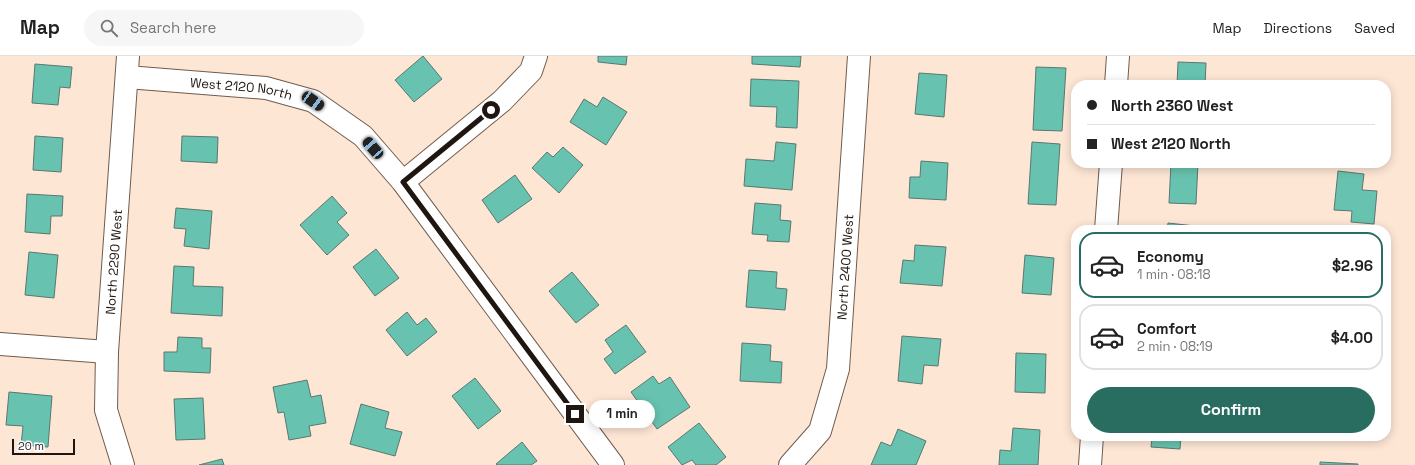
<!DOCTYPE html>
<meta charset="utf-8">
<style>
:root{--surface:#fff;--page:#f6f6f6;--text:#222;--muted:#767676;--line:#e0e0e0;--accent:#296d60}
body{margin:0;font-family:"Space Grotesk",sans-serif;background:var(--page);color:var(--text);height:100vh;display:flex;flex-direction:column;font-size:15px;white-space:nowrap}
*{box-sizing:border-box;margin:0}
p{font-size:13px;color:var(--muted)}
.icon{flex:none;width:22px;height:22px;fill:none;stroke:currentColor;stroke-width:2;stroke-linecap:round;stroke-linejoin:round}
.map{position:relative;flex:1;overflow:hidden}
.drawer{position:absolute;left:1071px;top:169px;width:320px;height:216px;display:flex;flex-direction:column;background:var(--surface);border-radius:16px;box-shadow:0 2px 10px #0003}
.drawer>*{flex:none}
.banner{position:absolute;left:1071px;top:24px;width:320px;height:88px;border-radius:16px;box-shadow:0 2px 10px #0003;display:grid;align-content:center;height:88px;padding:0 16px;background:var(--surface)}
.scale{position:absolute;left:12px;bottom:10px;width:63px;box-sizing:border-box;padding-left:4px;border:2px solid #1f1611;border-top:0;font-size:11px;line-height:14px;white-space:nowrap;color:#1f1611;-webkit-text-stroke:3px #fff;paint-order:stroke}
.end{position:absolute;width:18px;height:18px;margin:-9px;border:5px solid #1f1611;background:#fff;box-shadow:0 0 0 2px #fff}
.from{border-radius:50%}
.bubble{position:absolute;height:28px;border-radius:14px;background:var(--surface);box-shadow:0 2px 10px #0003;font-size:13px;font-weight:800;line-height:28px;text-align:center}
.car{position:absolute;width:12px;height:24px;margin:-12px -6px;border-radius:5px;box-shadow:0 0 3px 1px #0007;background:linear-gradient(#222 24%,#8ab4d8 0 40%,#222 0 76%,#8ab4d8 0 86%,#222 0)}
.banner b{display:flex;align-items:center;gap:14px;height:38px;font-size:15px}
.banner b+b{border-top:1px solid var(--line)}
.banner i{width:10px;height:10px;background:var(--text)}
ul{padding:7px 0 0;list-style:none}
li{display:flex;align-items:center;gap:12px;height:66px;margin:0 8px 6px;padding:0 8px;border:2px solid var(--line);border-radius:16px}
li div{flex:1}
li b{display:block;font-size:15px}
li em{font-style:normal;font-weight:800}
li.active{border-color:var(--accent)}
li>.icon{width:36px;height:36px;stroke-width:1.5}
.action{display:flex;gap:8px;margin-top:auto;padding:8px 16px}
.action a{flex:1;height:46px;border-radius:24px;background:var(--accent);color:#fff;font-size:16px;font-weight:800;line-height:46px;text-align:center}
header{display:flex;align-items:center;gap:24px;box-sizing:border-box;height:56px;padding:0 20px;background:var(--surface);border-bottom:1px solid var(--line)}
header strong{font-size:19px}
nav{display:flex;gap:22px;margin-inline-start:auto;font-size:14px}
.search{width:280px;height:36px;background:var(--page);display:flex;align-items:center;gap:10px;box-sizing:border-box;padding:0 14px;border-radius:22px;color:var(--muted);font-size:15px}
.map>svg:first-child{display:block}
.building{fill:#67c3af;stroke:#5a7770}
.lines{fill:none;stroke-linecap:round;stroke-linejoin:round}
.minor-casing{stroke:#705c4e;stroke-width:24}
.minor{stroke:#fff;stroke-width:22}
.route{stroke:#1f1611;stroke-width:5}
.labels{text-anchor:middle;stroke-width:3;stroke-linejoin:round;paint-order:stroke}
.street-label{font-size:13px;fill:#1f1611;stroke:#fff}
</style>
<header>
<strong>Map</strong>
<div class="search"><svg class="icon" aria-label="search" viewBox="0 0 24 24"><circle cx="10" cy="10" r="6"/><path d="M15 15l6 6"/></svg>Search here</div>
<nav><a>Map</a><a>Directions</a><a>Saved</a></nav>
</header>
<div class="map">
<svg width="1415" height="409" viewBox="0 0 1415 409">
<rect width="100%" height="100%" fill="#fee6d5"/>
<path class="building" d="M423 0 442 23 414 46 395 24Z
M598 0H627L626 9 598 6Z
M752 0H801L800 11 752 8Z
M1178 6 1206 7 1205 29H1177Z
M35 8 72 11 70 32 60 31 58 49 32 47Z
M1036 11 1066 12 1062 75 1033 74Z
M919 17 947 19 944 61 915 58Z
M751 23 799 25 797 72 776 71 777 51 750 50Z
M603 41 627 56 606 89 570 66 584 43 597 51Z
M35 80 63 82 61 116 33 114Z
M182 80 218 81 217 107 181 105Z
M776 86 796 88 792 134 744 130 746 103 774 105Z
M1032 86 1060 88 1056 149 1028 148Z
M563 91 583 109 559 137 532 112 547 96 553 101Z
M921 105 948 107 946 144 909 142 910 121H920Z
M1171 107H1198L1196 148 1169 147Z
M1338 115 1364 118 1362 134 1377 135 1374 168 1351 166 1352 155 1334 154Z
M515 119 532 143 498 167 482 144Z
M27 138 63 140 62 160H51L50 178 25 176Z
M332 140 347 157 337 166 349 179 327 199 300 169Z
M755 147 781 149 780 164 791 165 789 186 767 185 768 179 752 178Z
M176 152 212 155 209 193 184 190 186 173 174 172Z
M1168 167 1195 170V174H1167Z
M915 189 946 191 942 230 900 227 903 204 914 205Z
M376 193 399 222 375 240 353 211Z
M29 196 58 199 54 242 25 239Z
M1025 199 1054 202 1051 239 1022 237Z
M174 210 194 211 193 230 223 231 222 260 171 257Z
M749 214 777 216 776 232 787 233 785 254 746 251Z
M572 216 599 249 576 267 549 235Z
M407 256 417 269 426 262 437 276 407 300 386 274Z
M626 269 646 296 615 318 604 303 613 296 605 284Z
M902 280 941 283 938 310 924 309 922 328 898 325Z
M178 281 202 282V292H211L210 317 164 315V296H177Z
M742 287 771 289 770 305 782 306 781 327 740 325Z
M1016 297 1046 298 1045 337 1015 336Z
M653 320 659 328 670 321 690 351 657 373 631 336Z
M475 322 501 355 478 373 452 340Z
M307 324 311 341 321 339 326 367 309 370 311 380 289 384 284 356 278 357 273 331Z
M9 336 52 340 48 391 21 389 23 370 6 369Z
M203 342 205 383 176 384 174 343Z
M361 348 389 356 385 372 402 376 395 400 350 388Z
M699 367 726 401 716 409H696L692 404 682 409 668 391Z
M1013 372 1040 374 1038 409H999L1000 394 1011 395Z
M898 373 926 385 916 409H871L881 386 891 390Z
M1152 380H1181L1180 393 1151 391Z
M522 386 537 405 531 409H497L496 408Z
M222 403 224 409H199Z
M1320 406 1358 408V409H1320Z"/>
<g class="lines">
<defs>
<g id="minor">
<path id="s1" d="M127 21 266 32 313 45 363 80 403 126 613 409"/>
<path d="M1116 29 1118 0"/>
<path d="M403 126 502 45 531 15 536 0"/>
<path d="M1106 174 1111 107"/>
<path d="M0 288 107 296"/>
<path id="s2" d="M123 409 106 354 107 296 128 0"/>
<path id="s3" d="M790 409 820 375 838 313 859 0"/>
<path d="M1090 409 1092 380"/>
</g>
</defs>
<use href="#minor" class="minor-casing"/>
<use href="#minor" class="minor"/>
</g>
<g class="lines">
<path class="route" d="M491 54 403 126 575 358"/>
</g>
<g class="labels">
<g class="street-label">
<text dy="5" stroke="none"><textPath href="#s1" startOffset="115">West 2120 North</textPath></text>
<text dy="5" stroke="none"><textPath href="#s2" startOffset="206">North 2290 West</textPath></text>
<text dy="5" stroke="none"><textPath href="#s3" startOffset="212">North 2400 West</textPath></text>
</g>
</g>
</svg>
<div class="scale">20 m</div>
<i class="end from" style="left:491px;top:54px"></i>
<i class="end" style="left:575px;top:358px"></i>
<div class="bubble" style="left:589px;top:344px;width:66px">1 min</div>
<i class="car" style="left:313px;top:45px;rotate:125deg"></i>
<i class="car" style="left:373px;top:92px;rotate:319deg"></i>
<div class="banner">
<b><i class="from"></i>North 2360 West</b>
<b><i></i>West 2120 North</b>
</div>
<section class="drawer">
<ul>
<li class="active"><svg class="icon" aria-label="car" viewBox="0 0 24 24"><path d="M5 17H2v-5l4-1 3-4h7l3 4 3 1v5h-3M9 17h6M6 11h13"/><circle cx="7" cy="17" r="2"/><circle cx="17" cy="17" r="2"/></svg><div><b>Economy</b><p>1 min · 08:18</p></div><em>$2.96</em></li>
<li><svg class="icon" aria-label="car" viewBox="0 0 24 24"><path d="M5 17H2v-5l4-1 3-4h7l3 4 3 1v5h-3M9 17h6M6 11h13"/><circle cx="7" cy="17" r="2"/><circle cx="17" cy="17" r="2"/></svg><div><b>Comfort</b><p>2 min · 08:19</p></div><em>$4.00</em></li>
</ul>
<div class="action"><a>Confirm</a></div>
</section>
</div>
